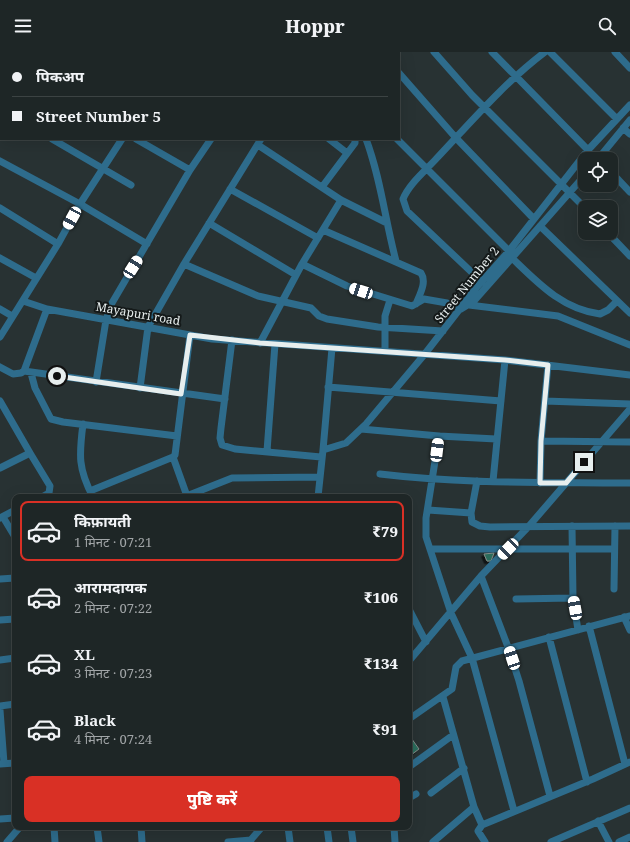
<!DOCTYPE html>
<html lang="hi">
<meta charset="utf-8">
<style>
:root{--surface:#1e2626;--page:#2b3232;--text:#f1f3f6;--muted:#a1a5a7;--line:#3c4343;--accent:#d93025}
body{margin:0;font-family:"Noto Serif","Noto Sans Devanagari",serif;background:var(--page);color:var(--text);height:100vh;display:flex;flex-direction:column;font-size:15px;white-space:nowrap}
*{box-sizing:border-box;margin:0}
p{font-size:13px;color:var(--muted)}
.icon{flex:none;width:22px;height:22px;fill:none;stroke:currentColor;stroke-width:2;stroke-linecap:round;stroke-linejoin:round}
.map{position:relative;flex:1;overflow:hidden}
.details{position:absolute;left:12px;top:442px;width:400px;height:336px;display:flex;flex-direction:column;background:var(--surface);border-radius:8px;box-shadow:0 4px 16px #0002,0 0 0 1px var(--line)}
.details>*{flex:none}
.banner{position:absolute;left:0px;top:0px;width:400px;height:88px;box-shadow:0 4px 16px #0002,0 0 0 1px var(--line);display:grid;align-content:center;height:88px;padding:0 12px;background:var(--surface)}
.buttons{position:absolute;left:578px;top:100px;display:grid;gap:8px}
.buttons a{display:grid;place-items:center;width:40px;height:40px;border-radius:8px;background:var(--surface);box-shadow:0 4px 16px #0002,0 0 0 1px var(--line);font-size:20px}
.end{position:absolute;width:18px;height:18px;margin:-9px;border:5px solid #e7eeee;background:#111;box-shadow:0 0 0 2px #111}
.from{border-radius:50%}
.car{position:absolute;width:12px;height:24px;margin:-12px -6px;border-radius:5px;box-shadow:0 0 3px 1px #0007;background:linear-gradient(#fff 24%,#345 0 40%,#fff 0 76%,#345 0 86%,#fff 0)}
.banner b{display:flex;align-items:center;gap:14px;height:38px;font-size:15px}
.banner b+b{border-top:1px solid var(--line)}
.banner i{width:10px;height:10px;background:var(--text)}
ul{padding:7px 0 0;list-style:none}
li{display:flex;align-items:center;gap:12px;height:60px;margin:0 8px 6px;padding:0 4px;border:2px solid transparent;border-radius:8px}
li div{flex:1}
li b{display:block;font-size:15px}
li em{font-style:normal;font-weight:800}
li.selected{border-color:var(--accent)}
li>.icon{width:36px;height:36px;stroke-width:1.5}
.button{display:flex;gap:8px;margin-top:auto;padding:8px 12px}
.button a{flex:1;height:46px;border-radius:8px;background:var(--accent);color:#fff;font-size:16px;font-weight:800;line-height:46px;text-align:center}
header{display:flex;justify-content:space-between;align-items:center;height:52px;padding:0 12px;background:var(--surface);font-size:18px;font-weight:800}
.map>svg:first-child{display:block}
.building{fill:#2a6c5b;stroke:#818c88;filter:url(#shadow)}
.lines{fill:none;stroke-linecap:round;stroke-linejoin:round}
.street{stroke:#2e6c8c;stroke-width:7}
.route{stroke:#e7eeee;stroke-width:5}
.labels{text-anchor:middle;stroke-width:4;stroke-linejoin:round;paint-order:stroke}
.street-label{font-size:12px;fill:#e7eeee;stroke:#141919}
</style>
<header><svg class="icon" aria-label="menu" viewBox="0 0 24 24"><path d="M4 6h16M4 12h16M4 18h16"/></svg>Hoppr<svg class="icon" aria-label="search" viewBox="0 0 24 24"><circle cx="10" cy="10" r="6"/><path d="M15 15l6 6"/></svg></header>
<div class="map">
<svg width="630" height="790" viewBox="0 0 630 790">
<defs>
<filter id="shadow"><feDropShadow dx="-2.5" dy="2.5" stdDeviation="0" flood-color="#0009"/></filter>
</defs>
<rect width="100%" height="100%" fill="#283233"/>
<path class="building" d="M494 501 491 509H487L484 502Z
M409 683 419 697 411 703 409 700Z"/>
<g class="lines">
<path class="street" d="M70 0 72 1
M162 0 164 1
M246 0 247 1
M317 0 318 1
M381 0V1
M434 0 472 43 585 156
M492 0 588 98
M550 0 617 67
M615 0 630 16
M37 1V0
M173 1 174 0
M260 1 261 0
M0 11H1
M399 21 456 86 534 167
M0 58 1 59
M0 71 1 69
M623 76 630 82
M52 87 131 133
M136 87 190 118
M329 87 347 101
M366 87C381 127 385 168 396 209
M397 87 509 199
M258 93 341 148 387 171
M598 107 630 68
M0 109 80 152 147 192
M611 120 630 140
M322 135 355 91V87
M230 137 318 186
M0 156 58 192
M209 171 296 223
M540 174 630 261
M323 178 421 221C427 230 420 242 416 252
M608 181 630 204
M0 206 36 226
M512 206C538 231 562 257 600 262L608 258 617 249
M184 212 258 244 311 256 319 264 327 267 378 275 443 279
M302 212 347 234 412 254 424 247 447 251 461 257 474 249 585 123
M482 230 407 159 403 147C409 132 425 119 436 107 471 70 504 31 545 0
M23 249 47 257
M469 253 558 264 630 293
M0 257 12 264
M0 285 58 192 80 152 122 87
M232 288 221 376 220 386 222 393 235 397 321 405
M260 291 302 212 341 148
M385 299V264L390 248
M0 315 13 322 21 321 24 319 47 257 212 287 505 308 630 323
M24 319 225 347
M31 321 35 336 51 367 63 370 177 384
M96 330 106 268 112 251 190 118 211 87
M328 335 501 349
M140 336 148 275 184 212 261 87
M0 349 30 401 0 416
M545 349 630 352
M83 372C79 403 78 417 93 445
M361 377 439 384 496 387
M439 384 426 466V485L451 561 472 606 514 759
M541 389 630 390
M323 398 332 296
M267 399 275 292
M30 401 50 434 49 441 42 445
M173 405 187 444
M380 422C463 432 547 430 630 431
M477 429 471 461 472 470 480 474 490 475 630 474
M493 429 505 308
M540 431 541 389 548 313
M90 439 173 405 175 403 190 283
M184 445 232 426 320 425
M318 445 323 398 346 391 366 372 424 303 476 236 509 199 588 98 630 53
M428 458 471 461
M3 465 15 485
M0 466 15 458
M572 474 573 546 578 578
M430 497H614
M481 524 508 595 519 629 550 744
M0 527 15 526
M614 537 615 474
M516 547 573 546
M409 557 426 590
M624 565 630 578
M0 568 15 567
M589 574 625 712
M549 585 587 730
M0 608 15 606
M409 609 481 524 529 474 630 357
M443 645 474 755 482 773
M0 654 15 652
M0 658 4 711
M409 667 452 637 456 615 462 609 630 564
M0 712 15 711
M409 715 453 683
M431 741 464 716
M409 746 416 742
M0 767 15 766
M598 769 609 790
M54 775 55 790
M97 775 99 790
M141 775 142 790
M288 775 290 790
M327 775 329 790
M351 775 353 790
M394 775 395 790
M7 790 20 775
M228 790 251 788
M249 790 262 775
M433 790 474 755
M485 790 478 779 482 773 593 727 630 710
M551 790 630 756
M619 790 630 785"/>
</g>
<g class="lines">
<path class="route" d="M57 324 181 342 190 283 260 291 505 308 548 313 541 389 540 431H566L584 410"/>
</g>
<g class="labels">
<g class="street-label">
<text transform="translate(467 233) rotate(-51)" y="4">Street Number 2</text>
<text transform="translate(138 262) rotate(10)" y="4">Mayapuri road</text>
</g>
</g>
</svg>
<div class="buttons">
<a><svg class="icon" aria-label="locate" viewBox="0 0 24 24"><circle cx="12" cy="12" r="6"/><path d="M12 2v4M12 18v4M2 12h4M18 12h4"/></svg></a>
<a><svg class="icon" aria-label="layers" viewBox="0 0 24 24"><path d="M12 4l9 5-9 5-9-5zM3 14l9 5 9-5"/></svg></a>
</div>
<i class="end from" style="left:57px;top:324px"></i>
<i class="end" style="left:584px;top:410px"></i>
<i class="car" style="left:72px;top:166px;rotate:209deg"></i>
<i class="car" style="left:133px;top:215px;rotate:32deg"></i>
<i class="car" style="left:361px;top:239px;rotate:288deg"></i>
<i class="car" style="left:437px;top:398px;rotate:7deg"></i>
<i class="car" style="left:508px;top:497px;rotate:224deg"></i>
<i class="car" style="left:575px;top:556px;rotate:350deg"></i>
<i class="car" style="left:512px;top:606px;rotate:342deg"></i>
<div class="banner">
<b><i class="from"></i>पिकअप</b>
<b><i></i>Street Number 5</b>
</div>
<section class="details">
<ul>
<li class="selected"><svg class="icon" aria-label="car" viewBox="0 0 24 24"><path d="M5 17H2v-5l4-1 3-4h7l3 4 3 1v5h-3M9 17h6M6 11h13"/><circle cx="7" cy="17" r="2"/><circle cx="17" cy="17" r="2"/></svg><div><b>किफ़ायती</b><p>1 मिनट · 07:21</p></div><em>₹79</em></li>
<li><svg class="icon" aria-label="car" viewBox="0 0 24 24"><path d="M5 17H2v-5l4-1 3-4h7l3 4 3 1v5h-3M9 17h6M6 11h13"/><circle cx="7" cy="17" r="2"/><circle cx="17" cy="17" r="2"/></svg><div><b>आरामदायक</b><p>2 मिनट · 07:22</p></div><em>₹106</em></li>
<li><svg class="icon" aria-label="car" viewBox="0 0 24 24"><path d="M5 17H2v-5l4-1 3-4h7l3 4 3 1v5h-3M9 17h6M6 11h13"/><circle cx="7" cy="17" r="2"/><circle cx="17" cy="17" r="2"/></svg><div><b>XL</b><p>3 मिनट · 07:23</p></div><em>₹134</em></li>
<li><svg class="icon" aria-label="car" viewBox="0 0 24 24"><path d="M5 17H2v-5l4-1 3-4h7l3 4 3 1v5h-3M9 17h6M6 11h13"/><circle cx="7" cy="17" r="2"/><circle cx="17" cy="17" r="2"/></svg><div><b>Black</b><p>4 मिनट · 07:24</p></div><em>₹91</em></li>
</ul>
<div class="button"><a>पुष्टि करें</a></div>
</section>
</div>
